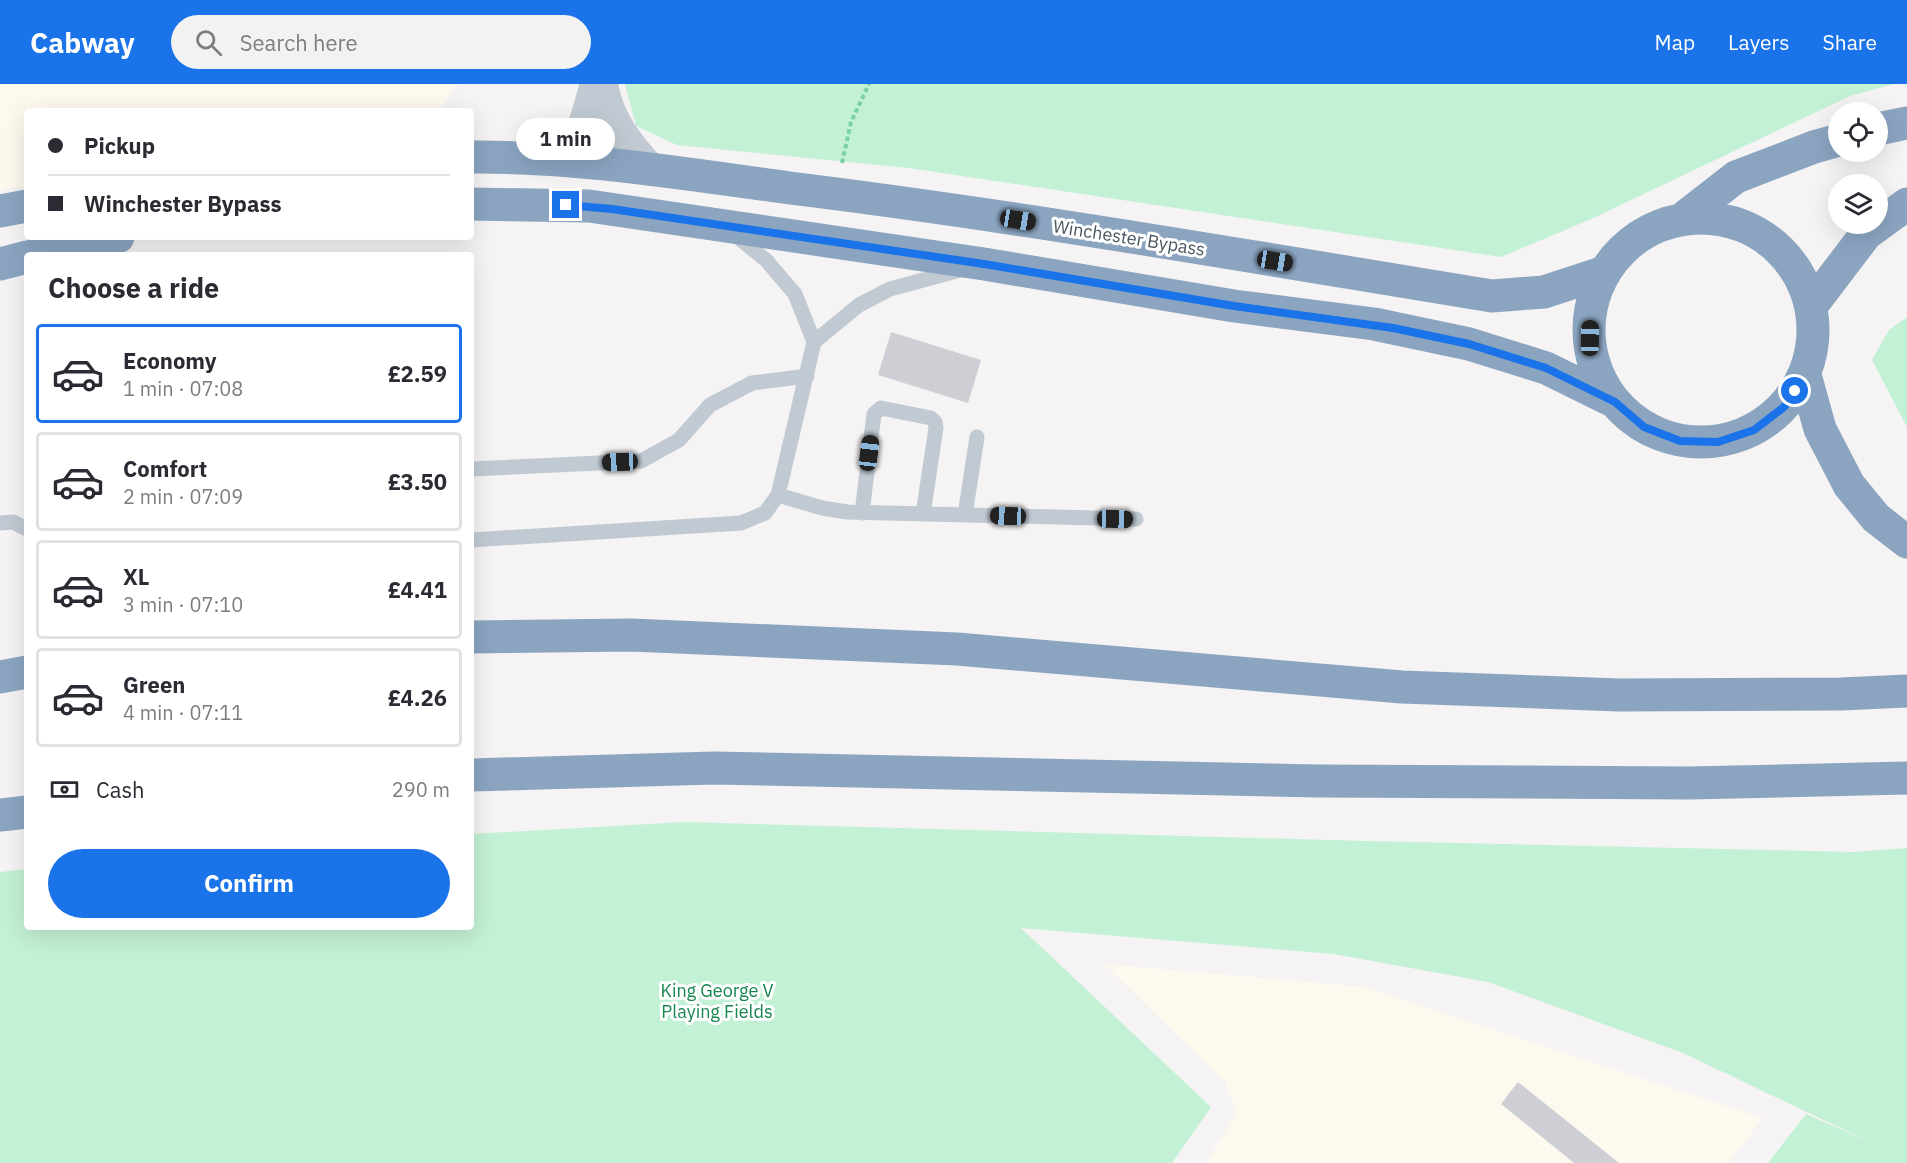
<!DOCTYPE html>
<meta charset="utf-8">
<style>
:root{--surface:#fff;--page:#f2f2f3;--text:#2b2b33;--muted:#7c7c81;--line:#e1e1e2;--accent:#1a73e8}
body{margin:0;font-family:"IBM Plex Sans",sans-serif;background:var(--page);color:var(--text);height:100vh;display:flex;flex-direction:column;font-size:22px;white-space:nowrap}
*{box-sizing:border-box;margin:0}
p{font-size:20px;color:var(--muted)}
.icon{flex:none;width:33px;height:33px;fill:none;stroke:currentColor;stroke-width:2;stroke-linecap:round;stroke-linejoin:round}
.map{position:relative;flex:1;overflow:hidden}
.drawer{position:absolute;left:24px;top:168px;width:450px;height:678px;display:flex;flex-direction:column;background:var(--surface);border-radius:6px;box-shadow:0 6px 24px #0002}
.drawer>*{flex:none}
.banner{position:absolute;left:24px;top:24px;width:450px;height:132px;border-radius:6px;box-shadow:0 6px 24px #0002;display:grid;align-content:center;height:132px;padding:0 24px;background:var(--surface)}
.buttons{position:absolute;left:1828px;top:18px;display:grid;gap:12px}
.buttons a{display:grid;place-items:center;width:60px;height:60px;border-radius:50%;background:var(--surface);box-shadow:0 6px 24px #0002;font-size:30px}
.end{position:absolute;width:27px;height:27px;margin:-14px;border:8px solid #1a73e8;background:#fff;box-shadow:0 0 0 3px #fff}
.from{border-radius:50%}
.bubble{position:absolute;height:42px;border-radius:21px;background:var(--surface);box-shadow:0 6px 24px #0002;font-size:20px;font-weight:800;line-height:42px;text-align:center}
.car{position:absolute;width:18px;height:36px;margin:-18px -9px;border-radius:8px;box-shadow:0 0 4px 2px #0007;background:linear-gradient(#222 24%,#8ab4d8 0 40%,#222 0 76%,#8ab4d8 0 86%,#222 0)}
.banner b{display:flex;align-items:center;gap:21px;height:57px;font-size:22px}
.banner b+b{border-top:2px solid var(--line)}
.banner i{width:15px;height:15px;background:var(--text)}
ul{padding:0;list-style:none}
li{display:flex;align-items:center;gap:18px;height:99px;margin:0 12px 9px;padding:0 12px;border:3px solid var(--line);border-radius:6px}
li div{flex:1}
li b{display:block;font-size:22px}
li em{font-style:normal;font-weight:800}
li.on{border-color:var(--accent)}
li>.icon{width:54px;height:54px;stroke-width:1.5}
h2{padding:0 24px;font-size:27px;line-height:72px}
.pay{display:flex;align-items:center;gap:15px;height:66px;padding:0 24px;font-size:22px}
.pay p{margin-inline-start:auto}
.action{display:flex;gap:12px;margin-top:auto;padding:12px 24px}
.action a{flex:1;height:69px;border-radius:36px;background:var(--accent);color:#fff;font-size:24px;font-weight:800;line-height:69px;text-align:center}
header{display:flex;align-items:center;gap:36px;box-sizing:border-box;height:84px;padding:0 30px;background:var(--accent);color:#fff}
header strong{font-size:28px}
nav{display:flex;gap:33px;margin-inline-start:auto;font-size:21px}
.search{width:420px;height:54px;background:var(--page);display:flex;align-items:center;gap:15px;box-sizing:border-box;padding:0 21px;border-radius:33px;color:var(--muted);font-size:22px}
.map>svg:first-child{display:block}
.commercial{fill:#fdf9ef}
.green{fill:#c3f1d5}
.building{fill:#cdcfd5}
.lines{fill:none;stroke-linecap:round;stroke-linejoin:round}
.path{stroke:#7ad0a6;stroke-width:4;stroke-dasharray:4.5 3;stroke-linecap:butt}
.lane{stroke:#c1cad2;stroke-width:15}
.street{stroke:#c1cad2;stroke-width:32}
.highway{stroke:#8ba5c1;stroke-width:33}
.route{stroke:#1a73e8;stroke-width:8}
.labels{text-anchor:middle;stroke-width:6;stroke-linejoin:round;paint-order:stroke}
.street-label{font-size:18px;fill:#4a5661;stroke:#fff}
.park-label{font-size:18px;fill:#17864f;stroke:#fff}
</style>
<header>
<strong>Cabway</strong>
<div class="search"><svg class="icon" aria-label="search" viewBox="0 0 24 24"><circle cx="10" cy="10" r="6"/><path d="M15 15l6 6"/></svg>Search here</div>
<nav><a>Map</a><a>Layers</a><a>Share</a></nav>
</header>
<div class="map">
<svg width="1907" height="1079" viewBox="0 0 1907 1079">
<rect width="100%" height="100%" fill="#f5f3f3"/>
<path class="commercial" d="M0 0H457L439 27H27V102L0 106Z
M1104 880 1365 903 1763 1034 1729 1079H1206L1237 1029 1225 998Z"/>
<path class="green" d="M625 0H1894L1850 12 1589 136 1501 173 909 84 677 61 636 42Z
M1907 233V343L1872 276 1889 246Z
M685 738 1366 757 1854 768 1907 764V1079H1768L1806 1030 1870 1058 1683 969 1488 898 1334 870 1021 844 1211 1023 1172 1079H0V788L27 785V843H471V750Z"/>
<path class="building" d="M891 248 981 276 968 319 878 291Z
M1518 998 1619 1079H1574L1501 1020Z"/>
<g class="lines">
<path class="path" d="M842 79 851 38 869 0"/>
<path class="lane" d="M814 258 859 221 890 205 964 185
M471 385 641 377 679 356 710 321 752 299 807 292
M778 411 822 424 847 428 1136 435
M862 429 874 330 881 324 931 334 935 338 936 344 923 430
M965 431 977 353
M0 439 13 438 27 445
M471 456 741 439 765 429 778 411 814 258 795 210 766 176 735 151"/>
<path class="street" d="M602 0C608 36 627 60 651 86
M557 76C585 53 586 33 596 0"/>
<path class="highway" d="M1878 45 1907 39
M471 73C578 72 685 90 790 104 1025 133 1259 174 1492 212L1544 208 1605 188
M471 120 589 122 984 180 1234 222 1374 240 1469 260 1546 284 1615 318
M0 127 27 122
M1589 246a112 112 0 1 1 224 0a112 112 0 1 1-224 0Z
M1682 135 1736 93 1814 63 1839 56
M34 171 118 153
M0 180 27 173
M1812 221 1866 150 1907 120
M1805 291 1820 345 1849 401 1876 434 1907 458
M471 553 631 551 957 565 1402 603 1619 611 1841 610 1907 607
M0 593 27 588
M471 691 714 684 1318 697 1689 699 1907 694
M0 731 27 728"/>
</g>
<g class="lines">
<path class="route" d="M566 121 612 125 984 180 1234 222 1393 244 1469 260 1546 284 1615 318 1644 343 1680 357 1718 358 1754 346 1784 323 1795 307"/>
</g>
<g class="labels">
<g class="street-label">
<text transform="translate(1129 154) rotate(9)" y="6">Winchester Bypass</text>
</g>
<g class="park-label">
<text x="717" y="913">King George V<tspan x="717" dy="21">Playing Fields</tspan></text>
</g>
</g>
</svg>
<div class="buttons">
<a><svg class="icon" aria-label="locate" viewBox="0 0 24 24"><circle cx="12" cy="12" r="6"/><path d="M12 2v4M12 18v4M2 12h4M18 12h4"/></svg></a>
<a><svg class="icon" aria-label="layers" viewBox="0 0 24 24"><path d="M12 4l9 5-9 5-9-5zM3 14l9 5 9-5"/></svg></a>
</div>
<i class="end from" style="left:1795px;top:307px"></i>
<i class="end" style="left:566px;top:121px"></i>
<div class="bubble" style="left:516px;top:34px;width:99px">1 min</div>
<i class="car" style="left:1018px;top:136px;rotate:99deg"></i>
<i class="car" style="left:1275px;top:177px;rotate:99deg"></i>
<i class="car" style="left:1590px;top:254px;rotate:1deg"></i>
<i class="car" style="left:869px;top:369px;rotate:7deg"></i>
<i class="car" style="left:620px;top:378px;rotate:268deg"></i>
<i class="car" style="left:1008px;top:432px;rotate:272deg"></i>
<i class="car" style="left:1115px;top:435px;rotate:91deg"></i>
<div class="banner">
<b><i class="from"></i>Pickup</b>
<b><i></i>Winchester Bypass</b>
</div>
<section class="drawer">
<h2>Choose a ride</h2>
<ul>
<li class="on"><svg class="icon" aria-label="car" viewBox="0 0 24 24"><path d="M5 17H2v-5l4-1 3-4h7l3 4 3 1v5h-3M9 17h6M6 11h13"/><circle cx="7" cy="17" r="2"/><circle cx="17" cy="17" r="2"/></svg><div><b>Economy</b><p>1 min · 07:08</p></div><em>£2.59</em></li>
<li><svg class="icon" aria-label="car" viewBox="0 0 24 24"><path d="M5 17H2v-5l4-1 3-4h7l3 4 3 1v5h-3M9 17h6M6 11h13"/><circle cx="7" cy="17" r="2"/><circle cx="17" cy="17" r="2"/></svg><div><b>Comfort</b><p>2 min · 07:09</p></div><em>£3.50</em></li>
<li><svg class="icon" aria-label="car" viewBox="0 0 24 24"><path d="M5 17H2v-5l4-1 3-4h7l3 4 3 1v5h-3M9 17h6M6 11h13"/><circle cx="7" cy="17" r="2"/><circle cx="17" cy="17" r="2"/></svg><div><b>XL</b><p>3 min · 07:10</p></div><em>£4.41</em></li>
<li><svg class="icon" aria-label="car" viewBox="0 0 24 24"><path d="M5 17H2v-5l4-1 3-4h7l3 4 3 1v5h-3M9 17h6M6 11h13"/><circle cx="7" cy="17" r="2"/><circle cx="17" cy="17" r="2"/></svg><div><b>Green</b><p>4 min · 07:11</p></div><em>£4.26</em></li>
</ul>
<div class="pay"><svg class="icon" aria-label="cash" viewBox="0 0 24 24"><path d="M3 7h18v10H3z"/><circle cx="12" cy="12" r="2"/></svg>Cash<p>290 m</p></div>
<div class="action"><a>Confirm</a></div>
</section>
</div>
